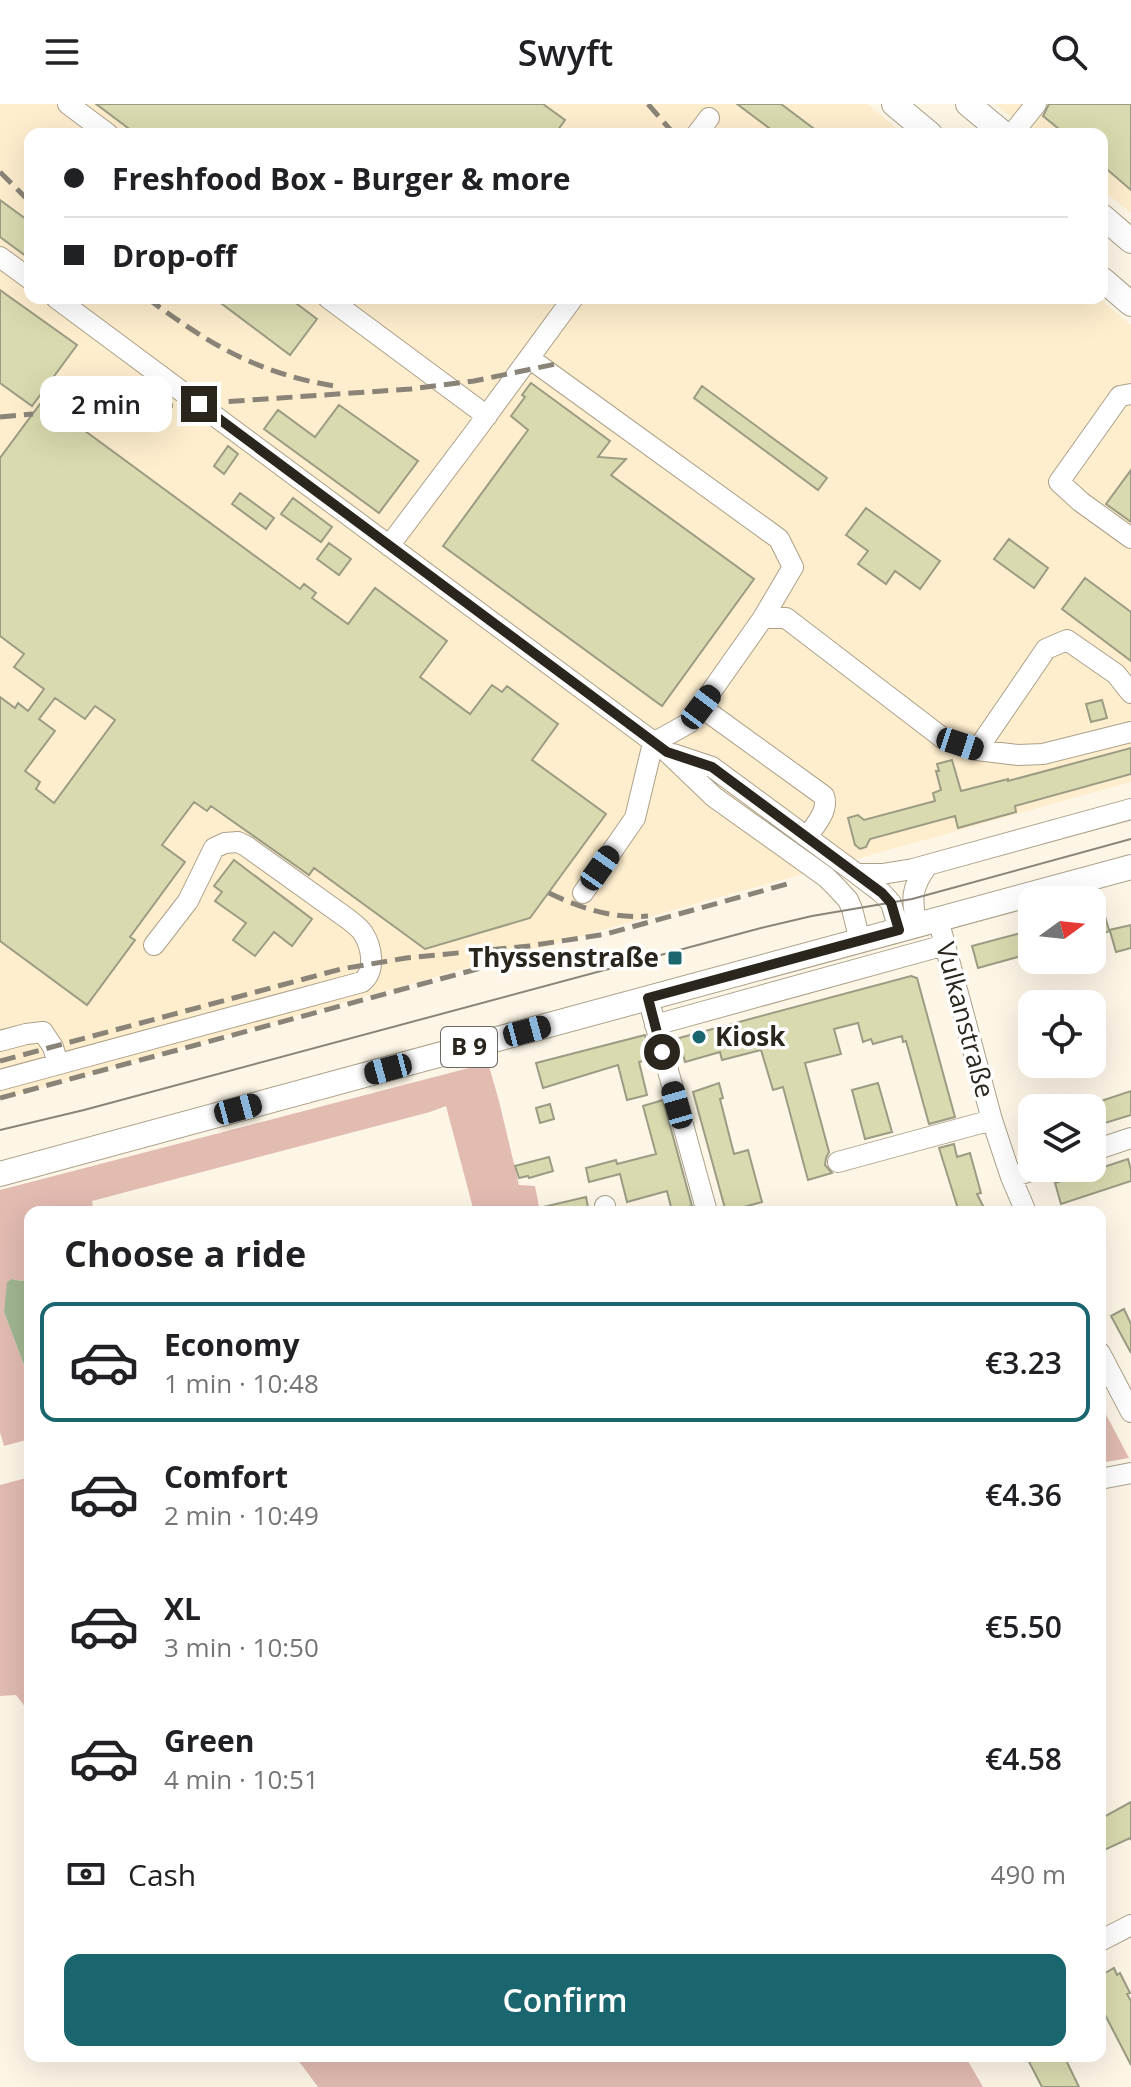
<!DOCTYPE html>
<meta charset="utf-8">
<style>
:root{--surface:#fff;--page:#f6f6f6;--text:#202124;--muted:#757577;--line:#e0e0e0;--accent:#1a666f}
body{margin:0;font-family:"Open Sans",sans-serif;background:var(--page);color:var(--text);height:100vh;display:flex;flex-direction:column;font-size:30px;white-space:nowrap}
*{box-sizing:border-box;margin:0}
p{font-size:26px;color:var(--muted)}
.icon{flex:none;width:44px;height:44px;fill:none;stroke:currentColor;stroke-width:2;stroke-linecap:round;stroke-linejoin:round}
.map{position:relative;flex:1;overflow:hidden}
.side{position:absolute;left:24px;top:1102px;width:1082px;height:856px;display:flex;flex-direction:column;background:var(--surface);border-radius:16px;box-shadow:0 8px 32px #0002}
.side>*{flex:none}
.hud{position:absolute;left:24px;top:24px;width:1084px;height:176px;border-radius:16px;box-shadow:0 8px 32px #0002;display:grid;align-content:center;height:176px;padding:0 40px;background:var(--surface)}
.needle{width:52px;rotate:75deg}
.controls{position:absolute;left:1018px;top:782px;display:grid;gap:16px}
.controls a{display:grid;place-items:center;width:88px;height:88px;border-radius:16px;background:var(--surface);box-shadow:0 8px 32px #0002;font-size:40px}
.end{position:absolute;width:36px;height:36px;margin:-18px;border:10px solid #2b261d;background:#fff;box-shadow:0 0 0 4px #fff}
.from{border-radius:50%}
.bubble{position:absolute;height:56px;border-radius:16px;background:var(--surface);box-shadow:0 8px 32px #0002;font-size:26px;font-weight:600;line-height:56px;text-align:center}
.car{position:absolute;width:24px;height:48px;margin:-24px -12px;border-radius:10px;box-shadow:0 0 6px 2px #0007;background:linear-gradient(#222 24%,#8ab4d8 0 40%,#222 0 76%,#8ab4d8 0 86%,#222 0)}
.hud b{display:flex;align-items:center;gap:28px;height:76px;font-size:30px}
.hud b+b{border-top:2px solid var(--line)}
.hud i{width:20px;height:20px;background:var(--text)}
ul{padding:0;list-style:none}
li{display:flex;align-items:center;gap:24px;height:120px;margin:0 16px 12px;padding:0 24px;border:4px solid transparent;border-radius:16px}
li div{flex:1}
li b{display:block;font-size:30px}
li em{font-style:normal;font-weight:600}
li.selected{border-color:var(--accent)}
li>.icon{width:72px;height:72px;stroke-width:1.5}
h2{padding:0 40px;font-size:36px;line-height:96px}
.pay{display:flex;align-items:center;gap:20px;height:88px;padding:0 40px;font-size:30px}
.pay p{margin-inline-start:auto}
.primary-button{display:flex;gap:16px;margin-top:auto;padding:16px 40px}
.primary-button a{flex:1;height:92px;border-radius:16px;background:var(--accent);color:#fff;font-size:32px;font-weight:600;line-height:92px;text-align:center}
header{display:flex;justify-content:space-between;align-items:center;height:104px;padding:0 40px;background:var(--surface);font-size:36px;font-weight:600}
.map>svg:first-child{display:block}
.built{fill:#feeece}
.green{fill:#e2bbb1}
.water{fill:#a1b692}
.building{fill:#dadab0;stroke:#9b9c83;stroke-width:2;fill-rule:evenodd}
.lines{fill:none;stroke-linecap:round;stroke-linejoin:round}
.minor-casing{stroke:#aca089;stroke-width:22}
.major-casing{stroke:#aca089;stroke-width:26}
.minor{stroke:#fff;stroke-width:20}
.major{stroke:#fff;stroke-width:24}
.tram{stroke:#8a8478;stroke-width:2}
.rail{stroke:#8a8478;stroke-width:5;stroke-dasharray:16 8;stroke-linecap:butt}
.route{stroke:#2b261d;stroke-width:10}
.poi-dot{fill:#1a666f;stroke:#fff;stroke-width:3}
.labels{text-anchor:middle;stroke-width:7;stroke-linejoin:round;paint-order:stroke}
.shield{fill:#fff;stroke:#6b6761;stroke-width:2}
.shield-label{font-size:24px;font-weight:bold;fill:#2b261d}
.poi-label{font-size:26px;font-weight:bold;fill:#2b261d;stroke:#fff;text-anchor:end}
.street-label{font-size:26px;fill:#2b261d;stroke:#fff}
</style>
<header><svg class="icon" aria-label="menu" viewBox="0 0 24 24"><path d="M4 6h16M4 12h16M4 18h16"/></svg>Swyft<svg class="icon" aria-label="search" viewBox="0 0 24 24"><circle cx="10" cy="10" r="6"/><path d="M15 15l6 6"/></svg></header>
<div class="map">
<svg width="1131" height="1983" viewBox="0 0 1131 1983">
<rect width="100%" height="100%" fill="#fdf6e7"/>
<path class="built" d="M0 0H868L903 30H30V194H1099L1131 221V678L0 995Z
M995 0H1131V109L1102 86V30H1033Z"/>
<path class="green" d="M488 959 499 997 519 1081 535 1082 540 1108H474L446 1002 430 1008 92 1097 94 1108H30V1175L21 1177 12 1175 4 1208 30 1277V1335L4 1342 0 1328V1086Z
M1100 1299 1129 1354 1100 1359Z
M30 1373V1609L16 1591 0 1592V1381Z
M295 1952H965L983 1983H318Z"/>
<path class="water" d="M12 1175 21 1177 30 1175V1277L4 1208 7 1178Z"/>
<path class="building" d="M96 0H543L565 16 555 30H136Z
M737 0H781L821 30H777Z
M1049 0H1131V86L1102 61V30H1065L1043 12Z
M0 96 30 118V155L0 133Z
M0 186 77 241 32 302 0 279Z
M214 194H289L317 215 290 251Z
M531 279 610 337 598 353 626 355 611 371 754 475 662 602 443 442 528 326 511 312 525 293 522 291Z
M702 282 827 374 818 386 694 294Z
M43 296 300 485 304 480 316 489 312 494 348 520 375 484 447 537 420 573 470 610 492 581 502 588 507 582 558 620 532 656 606 710 530 814 425 845 314 764 309 771 211 702 207 707 194 698 162 741 185 758 130 833 135 836 87 901 0 837V593L15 604 18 599 28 607 44 585 14 563 24 550 0 532V354ZM55 594 85 615 95 602 115 616 54 699 36 685 40 678 25 667 55 627 39 615Z
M339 301 418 357 379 409 264 325 278 306 315 333Z
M228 342 238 350 224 370 214 362Z
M1131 366V418L1106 400Z
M240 389 274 414 266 425 232 400Z
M293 394 332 423 321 438 281 410Z
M866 404 940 457 920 485 895 467 886 480 858 460 868 447 846 431Z
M1009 435 1048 464 1034 484 994 455Z
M329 439 351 455 339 471 317 455Z
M1085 474 1131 508V557L1062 505Z
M1102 596 1107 614 1091 618 1086 600Z
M1131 644V670L1015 702 1016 708 958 724 955 712 870 735 866 743 860 745 855 741 848 714 858 711 864 716 935 697 933 689 941 686 936 667H939L937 660 952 656 961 687 1008 675V677Z
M234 756 312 815 292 842 274 828 255 852 233 836 246 819 215 797 222 788 214 782Z
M1104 809 1109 826 1131 821V844L1116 848 1110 827 1092 832V812Z
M1032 826V849L978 864 972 842Z
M911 872 917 874 955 1013 929 1020 906 937 903 938 902 932 873 940 871 935 863 938 858 919 834 925 841 950 805 959 829 1048 826 1054 825 1061 832 1069 808 1076 783 983 773 986 761 946 722 956 720 948 685 958 679 934Z
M645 931 651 955 639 958 647 991 627 996 618 961 543 984 536 959Z
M719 979 723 994 720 995 734 1050 748 1046 762 1098 726 1108 693 988Z
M878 979 892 1028 865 1035 852 986Z
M1131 987V1011L1092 1023V1000Z
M663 996 692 1102 672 1107 667 1087 627 1098 620 1070 589 1078 586 1064 616 1056 617 1060 656 1050 643 1002Z
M550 1000 554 1015 540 1019 536 1004Z
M954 1040 957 1053 970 1049 981 1089 977 1090 986 1108H959L939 1044Z
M549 1053 553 1067 529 1074 528 1072 519 1074 515 1062Z
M1128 1055 1131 1066V1077L1061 1100 1055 1079Z
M586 1093 589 1108H544L543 1103Z
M1124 1205 1131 1220V1249L1111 1212Z
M1131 1698V1736L1130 1734 1100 1748V1715Z
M1114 1864 1117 1871 1120 1869 1130 1889 1127 1890 1131 1897V1961L1100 1901V1872Z
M1026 1952H1064L1079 1983H1042Z"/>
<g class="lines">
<defs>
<path id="minor" d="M68 0 108 30
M697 30 709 14
M1012 30 1036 0
M0 153 30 175
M56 194 667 648 714 693 826 773 837 784 848 796 852 805 860 837
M328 194 487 312
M529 254 779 435 793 463 763 514
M1131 290 1120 292 1059 378 1081 398 1131 434
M389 442 474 329 573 194
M701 603 824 692C829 707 815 721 807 733
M977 646 1046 545 1067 536 1116 570 1131 589
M673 650 712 663 857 770H882L913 765 1131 705
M857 770 882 789 891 799 899 826
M583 789 635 714 653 639 689 619 763 514H786L944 635 977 646 1018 651 1043 650 1131 628
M938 815 992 1016 1011 1073 1026 1108
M917 821C911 795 911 784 927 762
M648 894 707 1108
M655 921 945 841
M0 937 26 930 43 928 53 943 58 960
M0 976 362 878C376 867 372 843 363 829 360 824 353 819 348 815L246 742 238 738 225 739 214 744 188 797 154 841
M1092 1047 1131 1034
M838 1058 992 1016
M1011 1073 1041 1064
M605 1102 606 1108
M1100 1249 1131 1308
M1100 1375 1131 1369
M1100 1837 1131 1821"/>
<path id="major" d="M894 0 930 30
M968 0 1004 30
M1102 112 1131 137
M1102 175 1131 200
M0 1070 1131 763"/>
</defs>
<use href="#minor" class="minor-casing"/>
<use href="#major" class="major-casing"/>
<use href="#minor" class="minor"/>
<use href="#major" class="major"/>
<path class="tram" d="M0 1026 84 1006 761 824 812 812 912 795 1131 735"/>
<path class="rail" d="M648 0 674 30
M0 68 30 98
M147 194C212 242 258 270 340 283
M61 309 411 285 474 277 556 260
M0 313 33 310
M549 789C580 804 613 815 648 812
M0 957 341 865 406 854 529 842 606 830 791 779
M0 994 529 851"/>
</g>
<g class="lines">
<path class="route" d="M199 300 667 648 712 663 882 789 891 799 899 826 648 894 662 948"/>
</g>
<g class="poi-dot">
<rect x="667" y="846" width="16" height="16" rx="4"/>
<circle cx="699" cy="933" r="8"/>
</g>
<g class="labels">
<rect class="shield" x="441" y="923" width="56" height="40" rx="6"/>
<g class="shield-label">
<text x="469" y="951">B 9</text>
</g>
<g class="poi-label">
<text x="659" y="863">Thyssenstraße</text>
<text x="715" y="942" text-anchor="start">Kiosk</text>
</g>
<g class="street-label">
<text transform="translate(965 916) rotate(75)" y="9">Vulkanstraße</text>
</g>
</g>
</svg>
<div class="controls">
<a><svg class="needle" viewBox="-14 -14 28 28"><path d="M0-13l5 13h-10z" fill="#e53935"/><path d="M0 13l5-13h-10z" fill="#757577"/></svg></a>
<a><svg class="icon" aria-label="locate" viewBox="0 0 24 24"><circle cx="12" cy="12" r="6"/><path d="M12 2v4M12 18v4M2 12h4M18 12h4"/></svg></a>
<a><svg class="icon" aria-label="layers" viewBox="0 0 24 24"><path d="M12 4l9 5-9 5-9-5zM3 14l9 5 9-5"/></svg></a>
</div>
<i class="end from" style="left:662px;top:948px"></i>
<i class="end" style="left:199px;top:300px"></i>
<div class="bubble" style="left:40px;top:272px;width:132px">2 min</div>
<i class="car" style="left:701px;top:603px;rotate:37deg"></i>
<i class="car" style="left:960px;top:640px;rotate:108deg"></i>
<i class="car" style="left:600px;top:764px;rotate:35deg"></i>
<i class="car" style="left:527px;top:927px;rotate:75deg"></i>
<i class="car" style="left:388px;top:965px;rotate:255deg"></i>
<i class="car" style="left:677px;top:1001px;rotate:344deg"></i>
<i class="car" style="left:238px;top:1005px;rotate:75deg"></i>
<div class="hud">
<b><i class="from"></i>Freshfood Box - Burger &amp; more</b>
<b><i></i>Drop-off</b>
</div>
<section class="side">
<h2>Choose a ride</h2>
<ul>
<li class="selected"><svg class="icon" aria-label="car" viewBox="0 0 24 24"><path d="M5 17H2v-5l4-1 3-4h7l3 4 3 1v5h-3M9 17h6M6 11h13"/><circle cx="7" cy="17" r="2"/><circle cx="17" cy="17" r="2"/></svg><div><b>Economy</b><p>1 min · 10:48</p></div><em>€3.23</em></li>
<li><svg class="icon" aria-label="car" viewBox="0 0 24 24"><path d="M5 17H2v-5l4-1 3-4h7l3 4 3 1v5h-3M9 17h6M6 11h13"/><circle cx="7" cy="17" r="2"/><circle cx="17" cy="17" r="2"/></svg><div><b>Comfort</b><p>2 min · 10:49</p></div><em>€4.36</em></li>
<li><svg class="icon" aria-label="car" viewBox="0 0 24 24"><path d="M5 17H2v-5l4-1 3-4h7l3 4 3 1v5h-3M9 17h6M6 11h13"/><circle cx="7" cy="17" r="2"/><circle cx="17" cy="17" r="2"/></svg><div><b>XL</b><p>3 min · 10:50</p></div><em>€5.50</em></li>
<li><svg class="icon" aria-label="car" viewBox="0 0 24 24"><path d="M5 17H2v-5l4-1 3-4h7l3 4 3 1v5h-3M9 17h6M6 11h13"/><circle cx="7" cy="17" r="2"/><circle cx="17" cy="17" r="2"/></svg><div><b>Green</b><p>4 min · 10:51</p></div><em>€4.58</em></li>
</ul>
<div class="pay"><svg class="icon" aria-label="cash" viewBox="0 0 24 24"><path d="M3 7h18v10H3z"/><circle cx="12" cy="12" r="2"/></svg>Cash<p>490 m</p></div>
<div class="primary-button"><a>Confirm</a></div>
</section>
</div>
